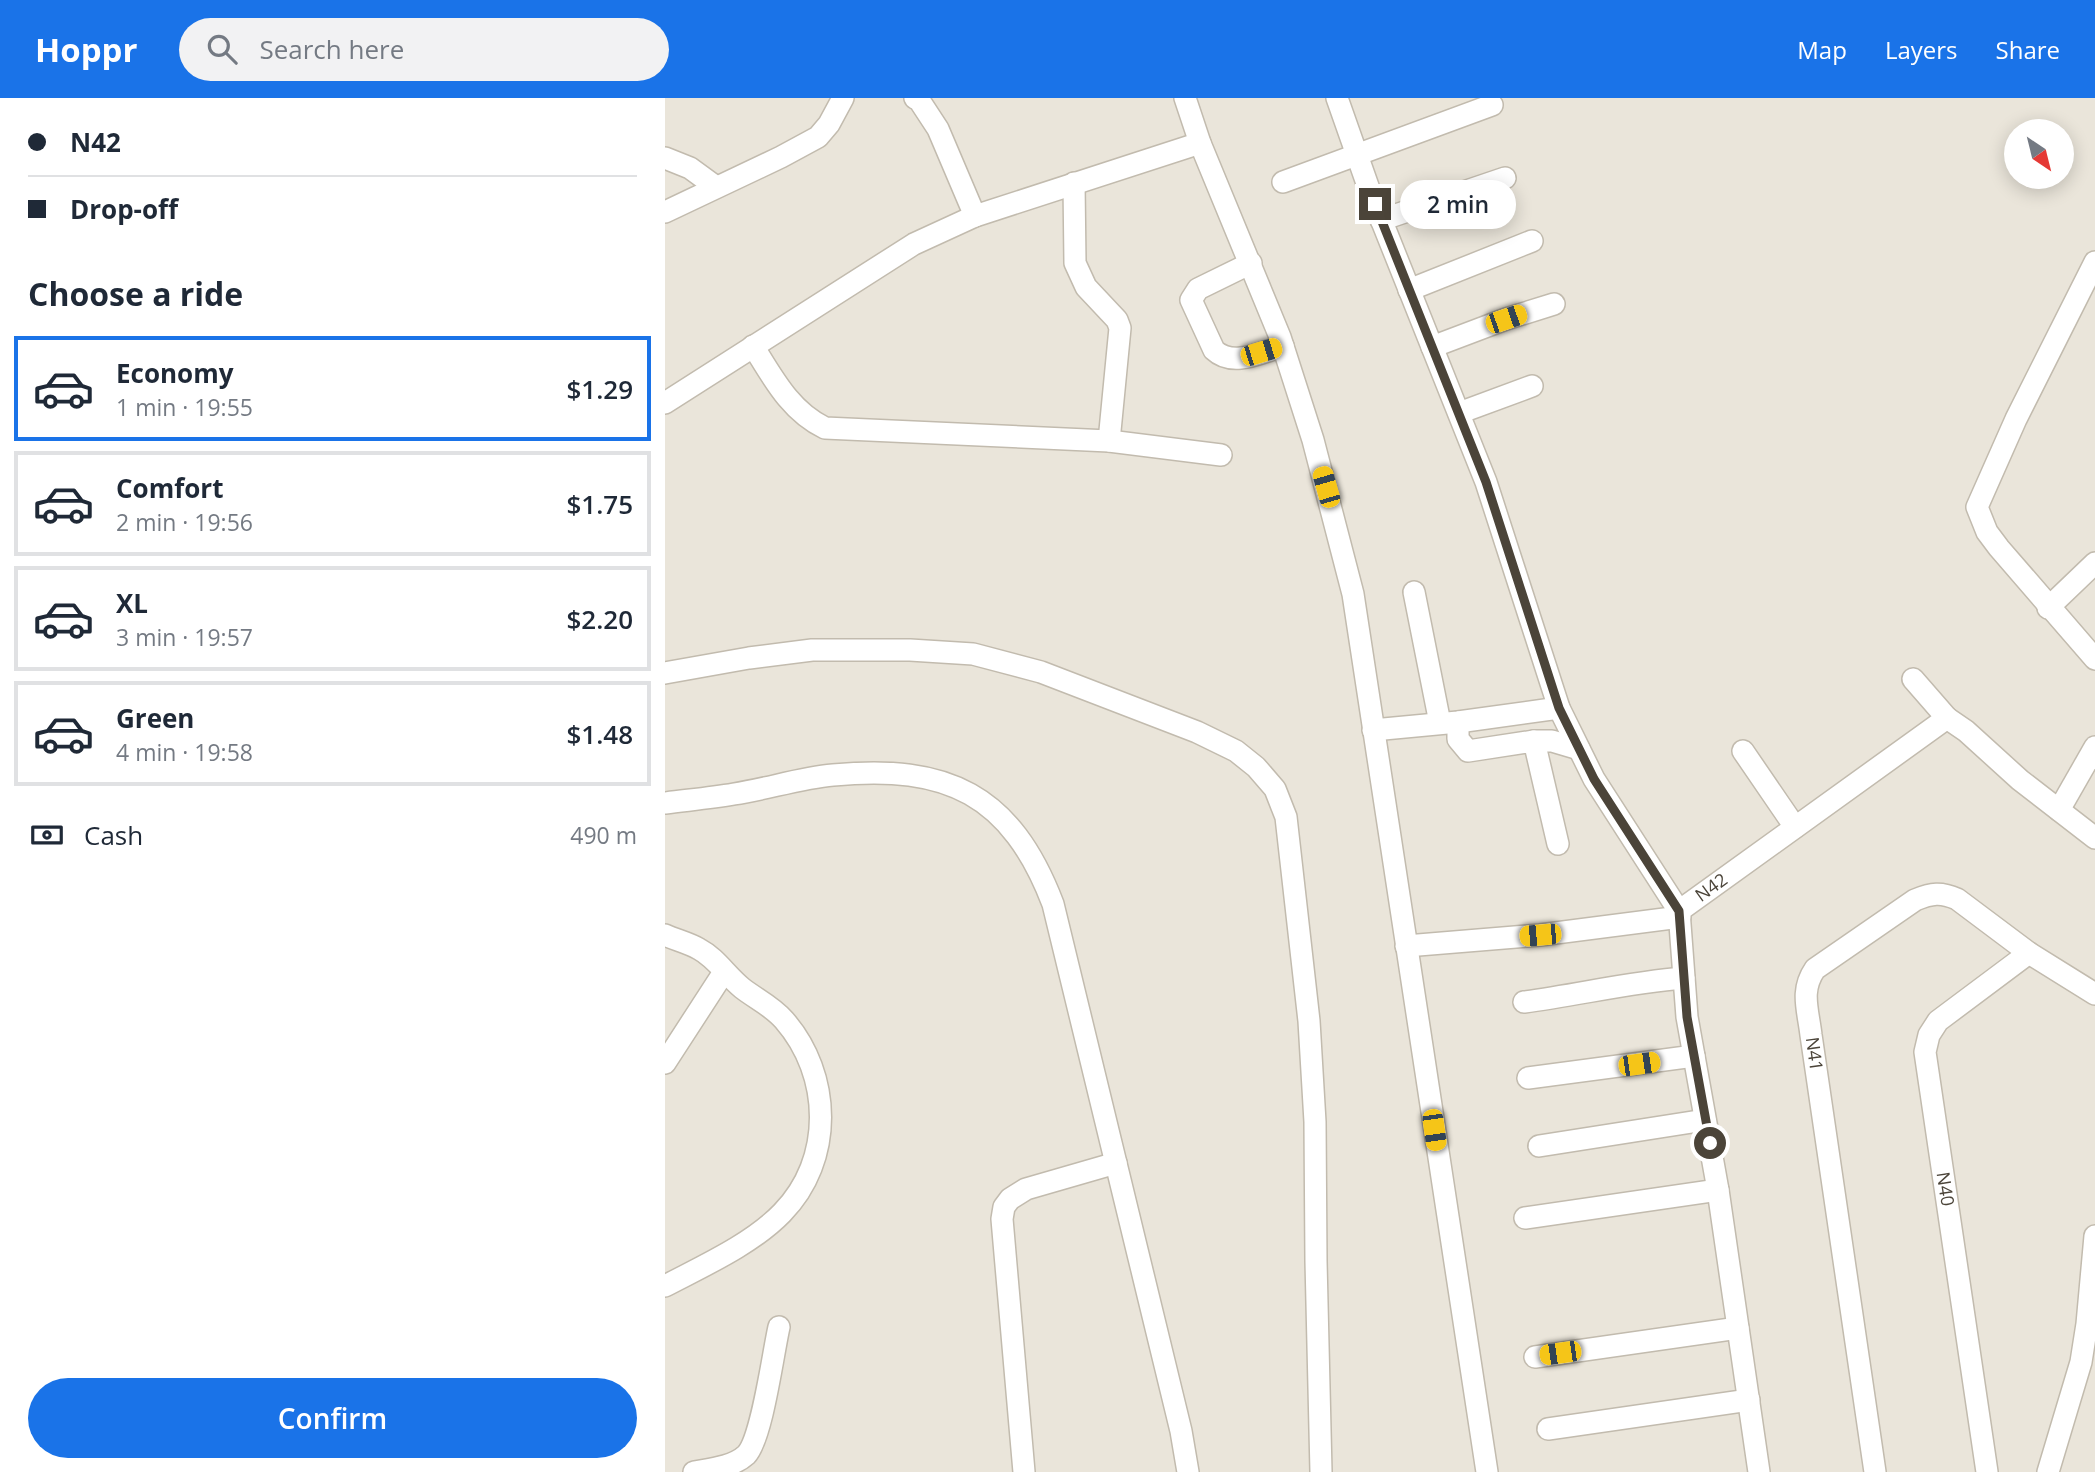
<!DOCTYPE html>
<meta charset="utf-8">
<style>
:root{--surface:#fff;--page:#f2f2f3;--text:#1f2937;--muted:#747a83;--line:#e0e1e3;--accent:#1a73e8}
body{margin:0;font-family:"Open Sans",sans-serif;background:var(--page);color:var(--text);height:100vh;display:flex;flex-direction:column;font-size:26px;white-space:nowrap}
*{box-sizing:border-box;margin:0}
p{font-size:23px;color:var(--muted)}
.icon{flex:none;width:38px;height:38px;fill:none;stroke:currentColor;stroke-width:2;stroke-linecap:round;stroke-linejoin:round}
.map{position:relative;flex:1;overflow:hidden}
.details{display:flex;flex-direction:column;background:var(--surface);width:665px}
.details>*{flex:none}
.banner{display:grid;align-content:center;height:154px;padding:0 28px;background:var(--surface)}
.needle{width:46px;rotate:145deg}
.buttons{position:absolute;left:1339px;top:21px;display:grid;gap:14px}
.buttons a{display:grid;place-items:center;width:70px;height:70px;border-radius:50%;background:var(--surface);box-shadow:0 4px 18px #0003;font-size:35px}
.end{position:absolute;width:32px;height:32px;margin:-16px;border:9px solid #4b4439;background:#fff;box-shadow:0 0 0 4px #fff}
.from{border-radius:50%}
.bubble{position:absolute;height:49px;border-radius:24px;background:var(--surface);box-shadow:0 4px 18px #0003;font-size:23px;font-weight:600;line-height:49px;text-align:center}
.car{position:absolute;width:21px;height:42px;margin:-21px -10px;border-radius:9px;box-shadow:0 0 5px 2px #0007;background:linear-gradient(#f5c518 24%,#345 0 40%,#f5c518 0 76%,#345 0 86%,#f5c518 0)}
.banner b{display:flex;align-items:center;gap:24px;height:66px;font-size:26px}
.banner b+b{border-top:2px solid var(--line)}
.banner i{width:18px;height:18px;background:var(--text)}
ul{padding:0;list-style:none}
li{display:flex;align-items:center;gap:21px;height:105px;margin:0 14px 10px;padding:0 14px;border:4px solid var(--line);border-radius:0px}
li div{flex:1}
li b{display:block;font-size:26px}
li em{font-style:normal;font-weight:600}
li.active{border-color:var(--accent)}
li>.icon{width:63px;height:63px;stroke-width:1.5}
h2{padding:0 28px;font-size:32px;line-height:84px}
.pay{display:flex;align-items:center;gap:18px;height:77px;padding:0 28px;font-size:26px}
.pay p{margin-inline-start:auto}
.action{display:flex;gap:14px;margin-top:auto;padding:14px 28px}
.action a{flex:1;height:80px;border-radius:42px;background:var(--accent);color:#fff;font-size:28px;font-weight:600;line-height:80px;text-align:center}
header{display:flex;align-items:center;gap:42px;box-sizing:border-box;height:98px;padding:0 35px;background:var(--accent);color:#fff}
header strong{font-size:33px}
nav{display:flex;gap:38px;margin-inline-start:auto;font-size:24px}
.search{width:490px;height:63px;background:var(--page);display:flex;align-items:center;gap:18px;box-sizing:border-box;padding:0 24px;border-radius:38px;color:var(--muted);font-size:26px}
main{display:flex;flex:1;min-height:0}
.map>svg:first-child{display:block}
.residential{fill:#eae5da;fill-rule:evenodd}
.lines{fill:none;stroke-linecap:round;stroke-linejoin:round}
.minor-casing{stroke:#c2bbae;stroke-width:24}
.minor{stroke:#fff;stroke-width:21}
.route{stroke:#4b4439;stroke-width:9}
.labels{text-anchor:middle;stroke-width:5;stroke-linejoin:round;paint-order:stroke}
.street-label{font-size:18px;fill:#4b4439;stroke:#fff}
</style>
<header>
<strong>Hoppr</strong>
<div class="search"><svg class="icon" aria-label="search" viewBox="0 0 24 24"><circle cx="10" cy="10" r="6"/><path d="M15 15l6 6"/></svg>Search here</div>
<nav><a>Map</a><a>Layers</a><a>Share</a></nav>
</header>
<main>
<section class="details">
<div class="banner">
<b><i class="from"></i>N42</b>
<b><i></i>Drop-off</b>
</div>
<h2>Choose a ride</h2>
<ul>
<li class="active"><svg class="icon" aria-label="car" viewBox="0 0 24 24"><path d="M5 17H2v-5l4-1 3-4h7l3 4 3 1v5h-3M9 17h6M6 11h13"/><circle cx="7" cy="17" r="2"/><circle cx="17" cy="17" r="2"/></svg><div><b>Economy</b><p>1 min · 19:55</p></div><em>$1.29</em></li>
<li><svg class="icon" aria-label="car" viewBox="0 0 24 24"><path d="M5 17H2v-5l4-1 3-4h7l3 4 3 1v5h-3M9 17h6M6 11h13"/><circle cx="7" cy="17" r="2"/><circle cx="17" cy="17" r="2"/></svg><div><b>Comfort</b><p>2 min · 19:56</p></div><em>$1.75</em></li>
<li><svg class="icon" aria-label="car" viewBox="0 0 24 24"><path d="M5 17H2v-5l4-1 3-4h7l3 4 3 1v5h-3M9 17h6M6 11h13"/><circle cx="7" cy="17" r="2"/><circle cx="17" cy="17" r="2"/></svg><div><b>XL</b><p>3 min · 19:57</p></div><em>$2.20</em></li>
<li><svg class="icon" aria-label="car" viewBox="0 0 24 24"><path d="M5 17H2v-5l4-1 3-4h7l3 4 3 1v5h-3M9 17h6M6 11h13"/><circle cx="7" cy="17" r="2"/><circle cx="17" cy="17" r="2"/></svg><div><b>Green</b><p>4 min · 19:58</p></div><em>$1.48</em></li>
</ul>
<div class="pay"><svg class="icon" aria-label="cash" viewBox="0 0 24 24"><path d="M3 7h18v10H3z"/><circle cx="12" cy="12" r="2"/></svg>Cash<p>490 m</p></div>
<div class="action"><a>Confirm</a></div>
</section>
<div class="map">
<svg width="1430" height="1374" viewBox="0 0 1430 1374">
<rect width="100%" height="100%" fill="#f6f3ec"/>
<path class="residential" d="M0 0H1430V1374H0ZM1351 33H1396V79H1351Z"/>
<g class="lines">
<defs>
<g id="minor">
<path d="M250 0 254 2 273 31 310 118"/>
<path d="M520 0 535 45 615 239 648 342 688 496 822 1374"/>
<path d="M672 0 704 91 821 384 894 610 929 681 1014 813"/>
<path d="M0 60 25 70 51 89"/>
<path d="M618 84 827 7"/>
<path d="M409 85 410 165 421 189 452 222 455 230 444 343"/>
<path d="M0 114 116 59 153 39 164 26 178 0"/>
<path d="M716 122 840 80"/>
<path d="M1430 164 1351 321 1312 409 1322 434 1334 450 1430 561"/>
<path d="M586 165 533 191 526 202 549 252C568 270 597 254 618 248"/>
<path d="M744 192 867 143"/>
<path d="M88 248C108 280 125 313 160 330L444 343 556 357"/>
<path d="M767 249 841 221 889 206"/>
<path d="M0 305 249 146 310 118 535 45"/>
<path d="M794 315 867 288"/>
<path d="M749 494 775 625"/>
<path d="M1383 510 1430 465"/>
<path d="M0 575 84 560 147 552H245L308 556 376 574 532 634 571 653 591 669 610 691 621 719 644 923 650 1024 651 1163 656 1374"/>
<path d="M1248 581 1282 620"/>
<path d="M793 624V641L803 653 869 643H887L914 651"/>
<path d="M708 632 793 624 894 610"/>
<path d="M869 643 893 746"/>
<path d="M1078 653 1130 729"/>
<path d="M0 705C23 702 46 700 69 696 102 691 135 680 168 677 282 666 346 696 388 806L516 1333 523 1374"/>
<path d="M1394 712 1430 649"/>
<path d="M0 837C11 842 24 845 34 851 51 860 62 878 77 890 91 901 107 908 119 922 167 977 169 1062 117 1115 87 1146 38 1168 0 1188"/>
<path d="M741 848 875 837 1015 819"/>
<path d="M859 904C913 897 965 884 1019 880"/>
<path d="M0 965 59 874"/>
<path d="M863 980 1029 958"/>
<path d="M874 1048 1040 1022"/>
<path d="M860 1120 1053 1092"/>
<path d="M870 1259 1073 1230"/>
<path d="M883 1331 1084 1302"/>
<path d="M29 1374C46 1371 68 1369 81 1357 97 1341 108 1255 114 1229"/>
<path d="M359 1374 337 1121 339 1109 345 1101 361 1091 451 1065"/>
<path id="s1" d="M1094 1374 1053 1092 1022 919 1014 813 1282 620 1301 633 1355 682 1430 740"/>
<path d="M1210 1374 1146 937C1143 911 1135 893 1150 871L1250 802C1267 795 1276 794 1292 801L1364 855 1430 896"/>
<path d="M1322 1374 1260 954 1264 937 1273 923 1364 855"/>
<path d="M1383 1374 1416 1264 1422 1226 1430 1138"/>
</g>
</defs>
<use href="#minor" class="minor-casing"/>
<use href="#minor" class="minor"/>
</g>
<g class="lines">
<path class="route" d="M710 106 821 384 894 610 929 681 1014 813 1022 919 1045 1045"/>
</g>
<g class="labels">
<g class="street-label">
<text dy="6" stroke="none"><textPath href="#s1" startOffset="607">N42</textPath></text>
<text transform="translate(1149 956) rotate(82)" y="6">N41</text>
<text transform="translate(1280 1091) rotate(81)" y="6">N40</text>
</g>
</g>
</svg>
<div class="buttons">
<a><svg class="needle" viewBox="-14 -14 28 28"><path d="M0-13l5 13h-10z" fill="#e53935"/><path d="M0 13l5-13h-10z" fill="#747a83"/></svg></a>
</div>
<i class="end from" style="left:1045px;top:1045px"></i>
<i class="end" style="left:710px;top:106px"></i>
<div class="bubble" style="left:735px;top:82px;width:116px">2 min</div>
<i class="car" style="left:841px;top:221px;rotate:71deg"></i>
<i class="car" style="left:596px;top:254px;rotate:73deg"></i>
<i class="car" style="left:661px;top:389px;rotate:344deg"></i>
<i class="car" style="left:875px;top:837px;rotate:265deg"></i>
<i class="car" style="left:974px;top:966px;rotate:82deg"></i>
<i class="car" style="left:769px;top:1032px;rotate:172deg"></i>
<i class="car" style="left:895px;top:1255px;rotate:262deg"></i>
</div>
</main>
